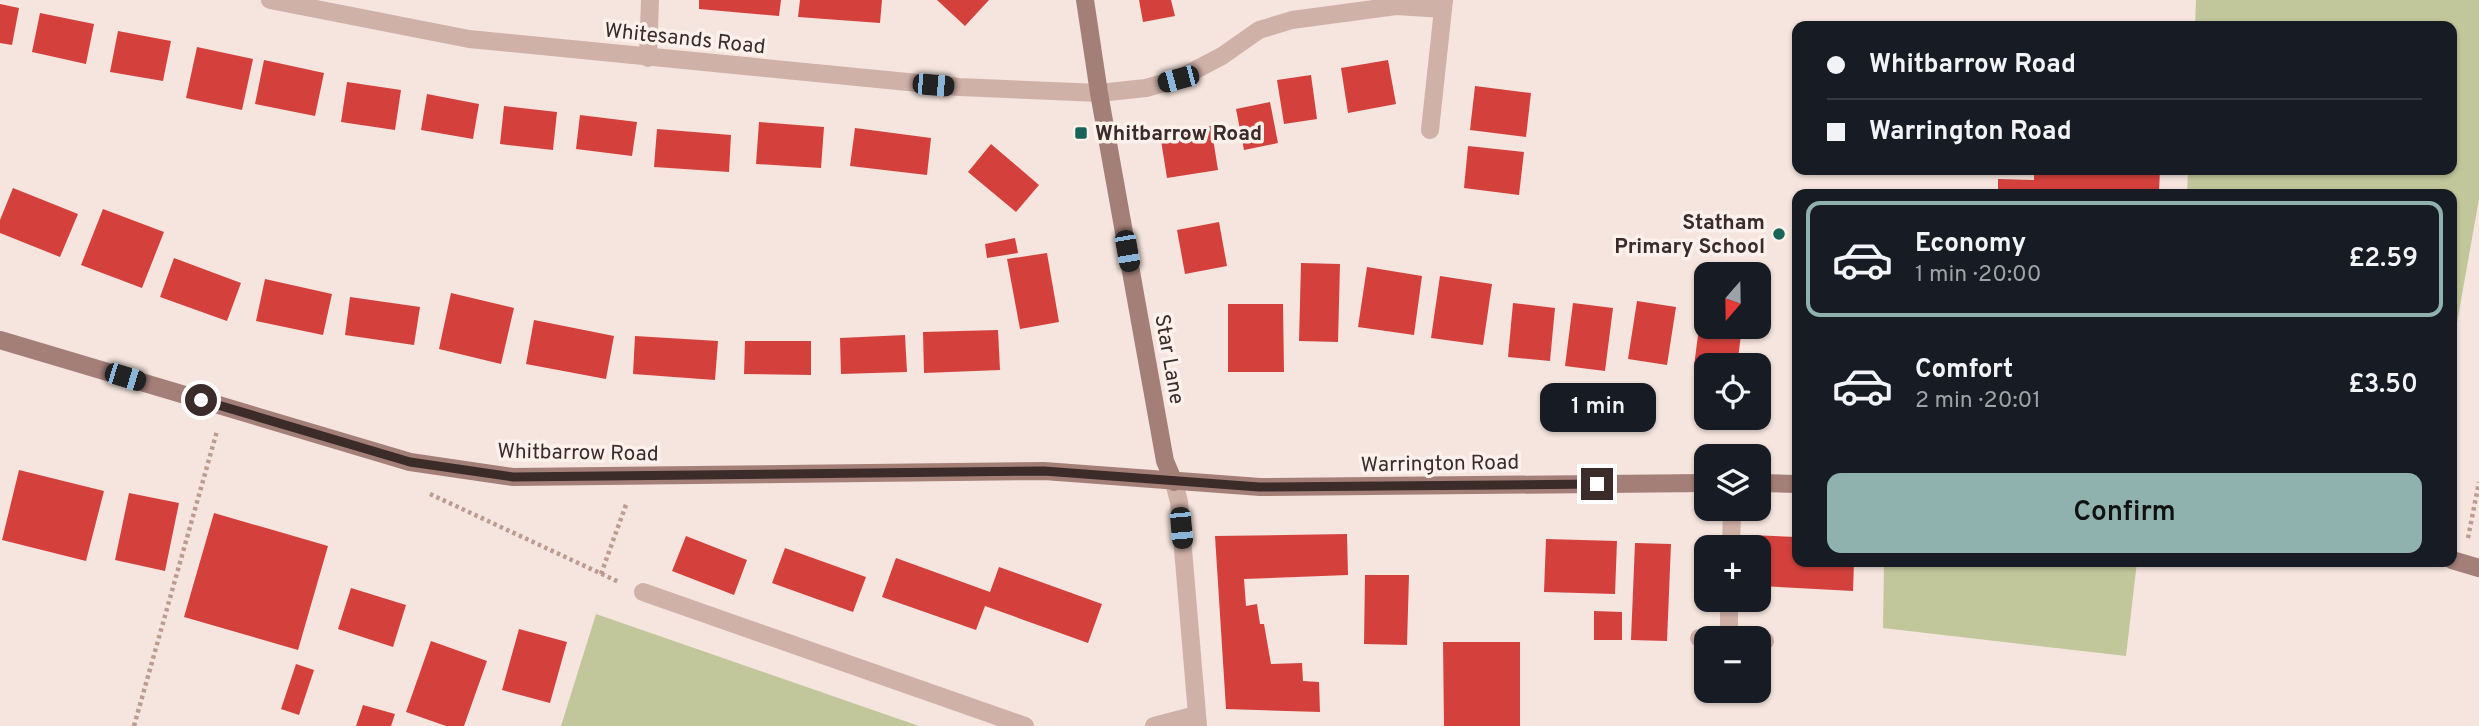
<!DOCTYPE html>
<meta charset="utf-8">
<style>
:root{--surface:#171b24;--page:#20242c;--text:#f1f3f6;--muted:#9ea1a6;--line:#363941;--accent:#8fb2af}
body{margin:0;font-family:Overpass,sans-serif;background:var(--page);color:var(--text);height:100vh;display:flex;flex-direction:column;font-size:26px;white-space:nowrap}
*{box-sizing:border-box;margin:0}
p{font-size:23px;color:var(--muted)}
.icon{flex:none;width:38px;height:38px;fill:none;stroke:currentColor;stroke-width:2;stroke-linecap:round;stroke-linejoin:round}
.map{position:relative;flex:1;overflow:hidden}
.panel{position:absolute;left:1792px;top:189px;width:665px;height:378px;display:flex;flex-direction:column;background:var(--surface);border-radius:14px;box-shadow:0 2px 5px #0004}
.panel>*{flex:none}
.top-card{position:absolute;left:1792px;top:21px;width:665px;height:154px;border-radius:14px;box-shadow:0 2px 5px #0004;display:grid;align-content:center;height:154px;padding:0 35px;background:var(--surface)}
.needle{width:46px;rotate:200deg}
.controls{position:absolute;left:1694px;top:262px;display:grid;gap:14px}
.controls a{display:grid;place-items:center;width:77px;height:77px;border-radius:14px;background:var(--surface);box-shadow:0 2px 5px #0004;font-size:35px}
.end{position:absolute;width:32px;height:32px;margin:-16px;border:9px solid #3b2b29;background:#fff;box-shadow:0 0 0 4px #fff}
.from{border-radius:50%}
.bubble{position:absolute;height:49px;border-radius:14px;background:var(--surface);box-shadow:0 2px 5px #0004;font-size:23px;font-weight:600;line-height:49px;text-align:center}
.car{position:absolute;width:21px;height:42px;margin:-21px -10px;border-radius:9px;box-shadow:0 0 5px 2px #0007;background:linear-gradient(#222 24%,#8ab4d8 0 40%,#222 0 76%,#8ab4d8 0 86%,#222 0)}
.top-card b{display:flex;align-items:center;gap:24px;height:66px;font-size:26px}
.top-card b+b{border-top:2px solid var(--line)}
.top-card i{width:18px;height:18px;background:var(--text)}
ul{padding:12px 0 0;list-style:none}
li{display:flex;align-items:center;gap:21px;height:116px;margin:0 14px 10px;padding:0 21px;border:4px solid transparent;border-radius:14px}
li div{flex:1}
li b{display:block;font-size:26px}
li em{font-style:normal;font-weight:600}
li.current{border-color:var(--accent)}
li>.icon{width:63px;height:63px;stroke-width:1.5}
.action{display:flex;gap:14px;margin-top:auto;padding:14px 35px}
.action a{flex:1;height:80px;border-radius:14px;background:var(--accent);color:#111;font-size:28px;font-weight:600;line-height:80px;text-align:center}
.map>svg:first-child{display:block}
.green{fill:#c2c79b}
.building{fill:#d4413d}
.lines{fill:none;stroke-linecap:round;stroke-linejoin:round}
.path{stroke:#bc9b91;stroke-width:4.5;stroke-dasharray:3.5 3.5;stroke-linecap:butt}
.street{stroke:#d0b1a8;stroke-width:18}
.secondary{stroke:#a47f78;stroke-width:18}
.route{stroke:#3b2b29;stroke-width:9}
.poi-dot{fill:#186358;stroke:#fcf1eb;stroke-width:2.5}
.labels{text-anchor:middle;stroke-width:7;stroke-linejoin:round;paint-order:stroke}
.street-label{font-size:21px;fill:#3b2b29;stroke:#fcf1eb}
.poi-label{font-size:21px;font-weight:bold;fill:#3b2b29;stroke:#fcf1eb;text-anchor:start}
</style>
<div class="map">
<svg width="2479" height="726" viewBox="0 0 2479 726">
<rect width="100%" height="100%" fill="#f5e5de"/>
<path class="green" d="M2196 0H2479V199L2452 351V194H2187L2188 170H2452V26H2195Z
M1884 562H2137L2126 656 1883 628Z
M596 614 919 726H561Z"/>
<path class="building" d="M699 0H781L779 16 699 9Z
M800 0H882L880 23 798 17Z
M937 0H989L965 26Z
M1139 0H1171L1175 16 1143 22Z
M0 4 19 8 12 45 0 43Z
M40 13 94 24 86 64 32 52Z
M118 31 171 41 163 81 110 72Z
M197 47 253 59 242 110 186 98Z
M264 60 324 73 315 116 255 104Z
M1388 60 1396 104 1348 113 1341 68Z
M1311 75 1317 119 1284 124 1277 80Z
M347 82 401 90 395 130 341 122Z
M1475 86 1531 93 1526 137 1470 130Z
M427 94 479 104 473 139 421 130Z
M1270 102 1278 143 1244 150 1236 109Z
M504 106 557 112 553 150 500 144Z
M580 115 637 122 632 156 576 149Z
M759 122 824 127 821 168 756 164Z
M1211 126 1218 170 1167 178 1160 134Z
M855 128 931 138 927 175 850 166Z
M657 129 731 135 729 172 654 167Z
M991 144 1039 185 1016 212 968 172Z
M1468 146 1524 152 1519 195 1464 188Z
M2034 170H2160L2159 192 1998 194V179L2034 180Z
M13 188 78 214 60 257 0 233V220Z
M103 209 164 232 142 288 81 265Z
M1219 222 1227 266 1185 274 1177 230Z
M1015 238 1018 253 987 258 985 244Z
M1047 253 1059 322 1020 329 1007 259Z
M174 258 241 283 227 321 160 297Z
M1301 263 1340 264 1338 342 1299 341Z
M1367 267 1422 276 1414 335 1358 327Z
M1440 276 1492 284 1483 345 1431 338Z
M265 279 332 294 323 335 256 321Z
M1704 289 1706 327H1742L1737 366H1694Z
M451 293 514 308 501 364 439 349Z
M350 297 420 307 414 345 345 335Z
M1637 301 1676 307 1667 365 1628 359Z
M1513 303 1555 308 1550 361 1508 357Z
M1573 303 1613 308 1605 371 1565 366Z
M1228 304H1283L1284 372H1228Z
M534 320 614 336 606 379 526 364Z
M998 330 1000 370 924 373 923 332Z
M905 335 907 372 841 374 840 338Z
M635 336 718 341 715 380 633 374Z
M745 341H811V375L744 374Z
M19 470 104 491 86 561 2 540Z
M129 493 179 503 165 571 115 560Z
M214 513 328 546 298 650 184 617Z
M1347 534 1348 575 1244 579 1246 606 1257 604 1260 624H1264L1271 664 1302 663 1303 681 1319 682 1320 712 1226 709 1215 536Z
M1750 535 1797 537V562H1854L1853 591 1759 586V548H1750Z
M686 536 747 560 734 595 672 571Z
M1546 539 1617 541 1615 594 1544 592Z
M1635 543 1671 544 1667 641 1631 640Z
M785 548 866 577 853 612 772 583Z
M896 558 990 592 999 567 1102 604 1088 643 985 606 976 630 882 597Z
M1365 575H1409L1407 645 1364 644Z
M351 588 406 605 393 647 338 629Z
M1594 611 1622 612V640H1594Z
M519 629 567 642 550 703 502 690Z
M431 641 487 661 464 726H446L406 712Z
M1443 642H1520V726H1444Z
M296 664 314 670 299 715 281 709Z
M363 705 395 714 391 726H356Z"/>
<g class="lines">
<path class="path" d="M430 494 619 582
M2468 538 2479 482
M601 574 627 502
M134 726 217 431"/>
<path class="street" d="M270 0 469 39 959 87 1099 93 1146 88 1178 79 1222 56 1259 30 1292 20 1396 6 1443 9
M648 58 650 0
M1430 130 1444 0
M1174 482 1179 502 1198 726
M1731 548 1732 509
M643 592 1025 726
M1699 638 1727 639
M1729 639V600
M1759 640 1765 641
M1154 726 1196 715"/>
<path class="secondary" d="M1085 0 1099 93 1165 461 1174 482
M0 340 410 462 513 477 1044 471 1260 487 1706 483
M1759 483 1797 484
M2452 560 2479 568"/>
</g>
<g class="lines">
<path class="route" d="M201 400 410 462 513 477 1044 471 1259 487 1597 484"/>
</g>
<g class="poi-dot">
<rect x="1074" y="126" width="14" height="14" rx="3.5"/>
<circle cx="1779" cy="234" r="7"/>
</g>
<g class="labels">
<g class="street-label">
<text transform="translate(685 38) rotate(6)" y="7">Whitesands Road</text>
<text transform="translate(1170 359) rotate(80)" y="7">Star Lane</text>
<text transform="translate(578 452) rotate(1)" y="7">Whitbarrow Road</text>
<text transform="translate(1440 463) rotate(-1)" y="7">Warrington Road</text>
</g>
<g class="poi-label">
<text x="1095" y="140">Whitbarrow Road</text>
<text x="1765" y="229" text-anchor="end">Statham<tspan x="1765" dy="24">Primary School</tspan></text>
</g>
</g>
</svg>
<div class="controls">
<a><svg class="needle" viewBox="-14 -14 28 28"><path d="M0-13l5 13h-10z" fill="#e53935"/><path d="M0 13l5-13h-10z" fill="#9ea1a6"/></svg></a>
<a><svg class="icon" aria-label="locate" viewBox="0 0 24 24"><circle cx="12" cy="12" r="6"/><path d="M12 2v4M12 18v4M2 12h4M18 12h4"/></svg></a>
<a><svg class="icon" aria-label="layers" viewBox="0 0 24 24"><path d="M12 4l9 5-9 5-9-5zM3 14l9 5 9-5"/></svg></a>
<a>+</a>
<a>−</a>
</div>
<i class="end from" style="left:201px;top:400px"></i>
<i class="end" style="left:1597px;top:484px"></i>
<div class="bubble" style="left:1540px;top:383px;width:116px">1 min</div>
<i class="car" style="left:1178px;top:79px;rotate:255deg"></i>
<i class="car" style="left:933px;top:85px;rotate:95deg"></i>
<i class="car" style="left:1127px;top:251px;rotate:170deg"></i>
<i class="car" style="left:125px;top:377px;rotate:107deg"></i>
<i class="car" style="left:1181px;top:528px;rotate:175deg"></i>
<div class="top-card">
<b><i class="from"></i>Whitbarrow Road</b>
<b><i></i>Warrington Road</b>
</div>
<section class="panel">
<ul>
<li class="current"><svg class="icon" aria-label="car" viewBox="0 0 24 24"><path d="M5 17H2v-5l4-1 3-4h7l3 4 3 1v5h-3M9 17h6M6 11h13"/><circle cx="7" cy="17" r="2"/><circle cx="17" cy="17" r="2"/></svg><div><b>Economy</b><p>1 min · 20:00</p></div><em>£2.59</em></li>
<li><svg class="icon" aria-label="car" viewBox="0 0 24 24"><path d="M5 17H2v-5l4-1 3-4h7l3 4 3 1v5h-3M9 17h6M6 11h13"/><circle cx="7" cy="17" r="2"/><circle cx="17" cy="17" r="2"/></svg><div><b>Comfort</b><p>2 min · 20:01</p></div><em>£3.50</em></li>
</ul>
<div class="action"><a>Confirm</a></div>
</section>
</div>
